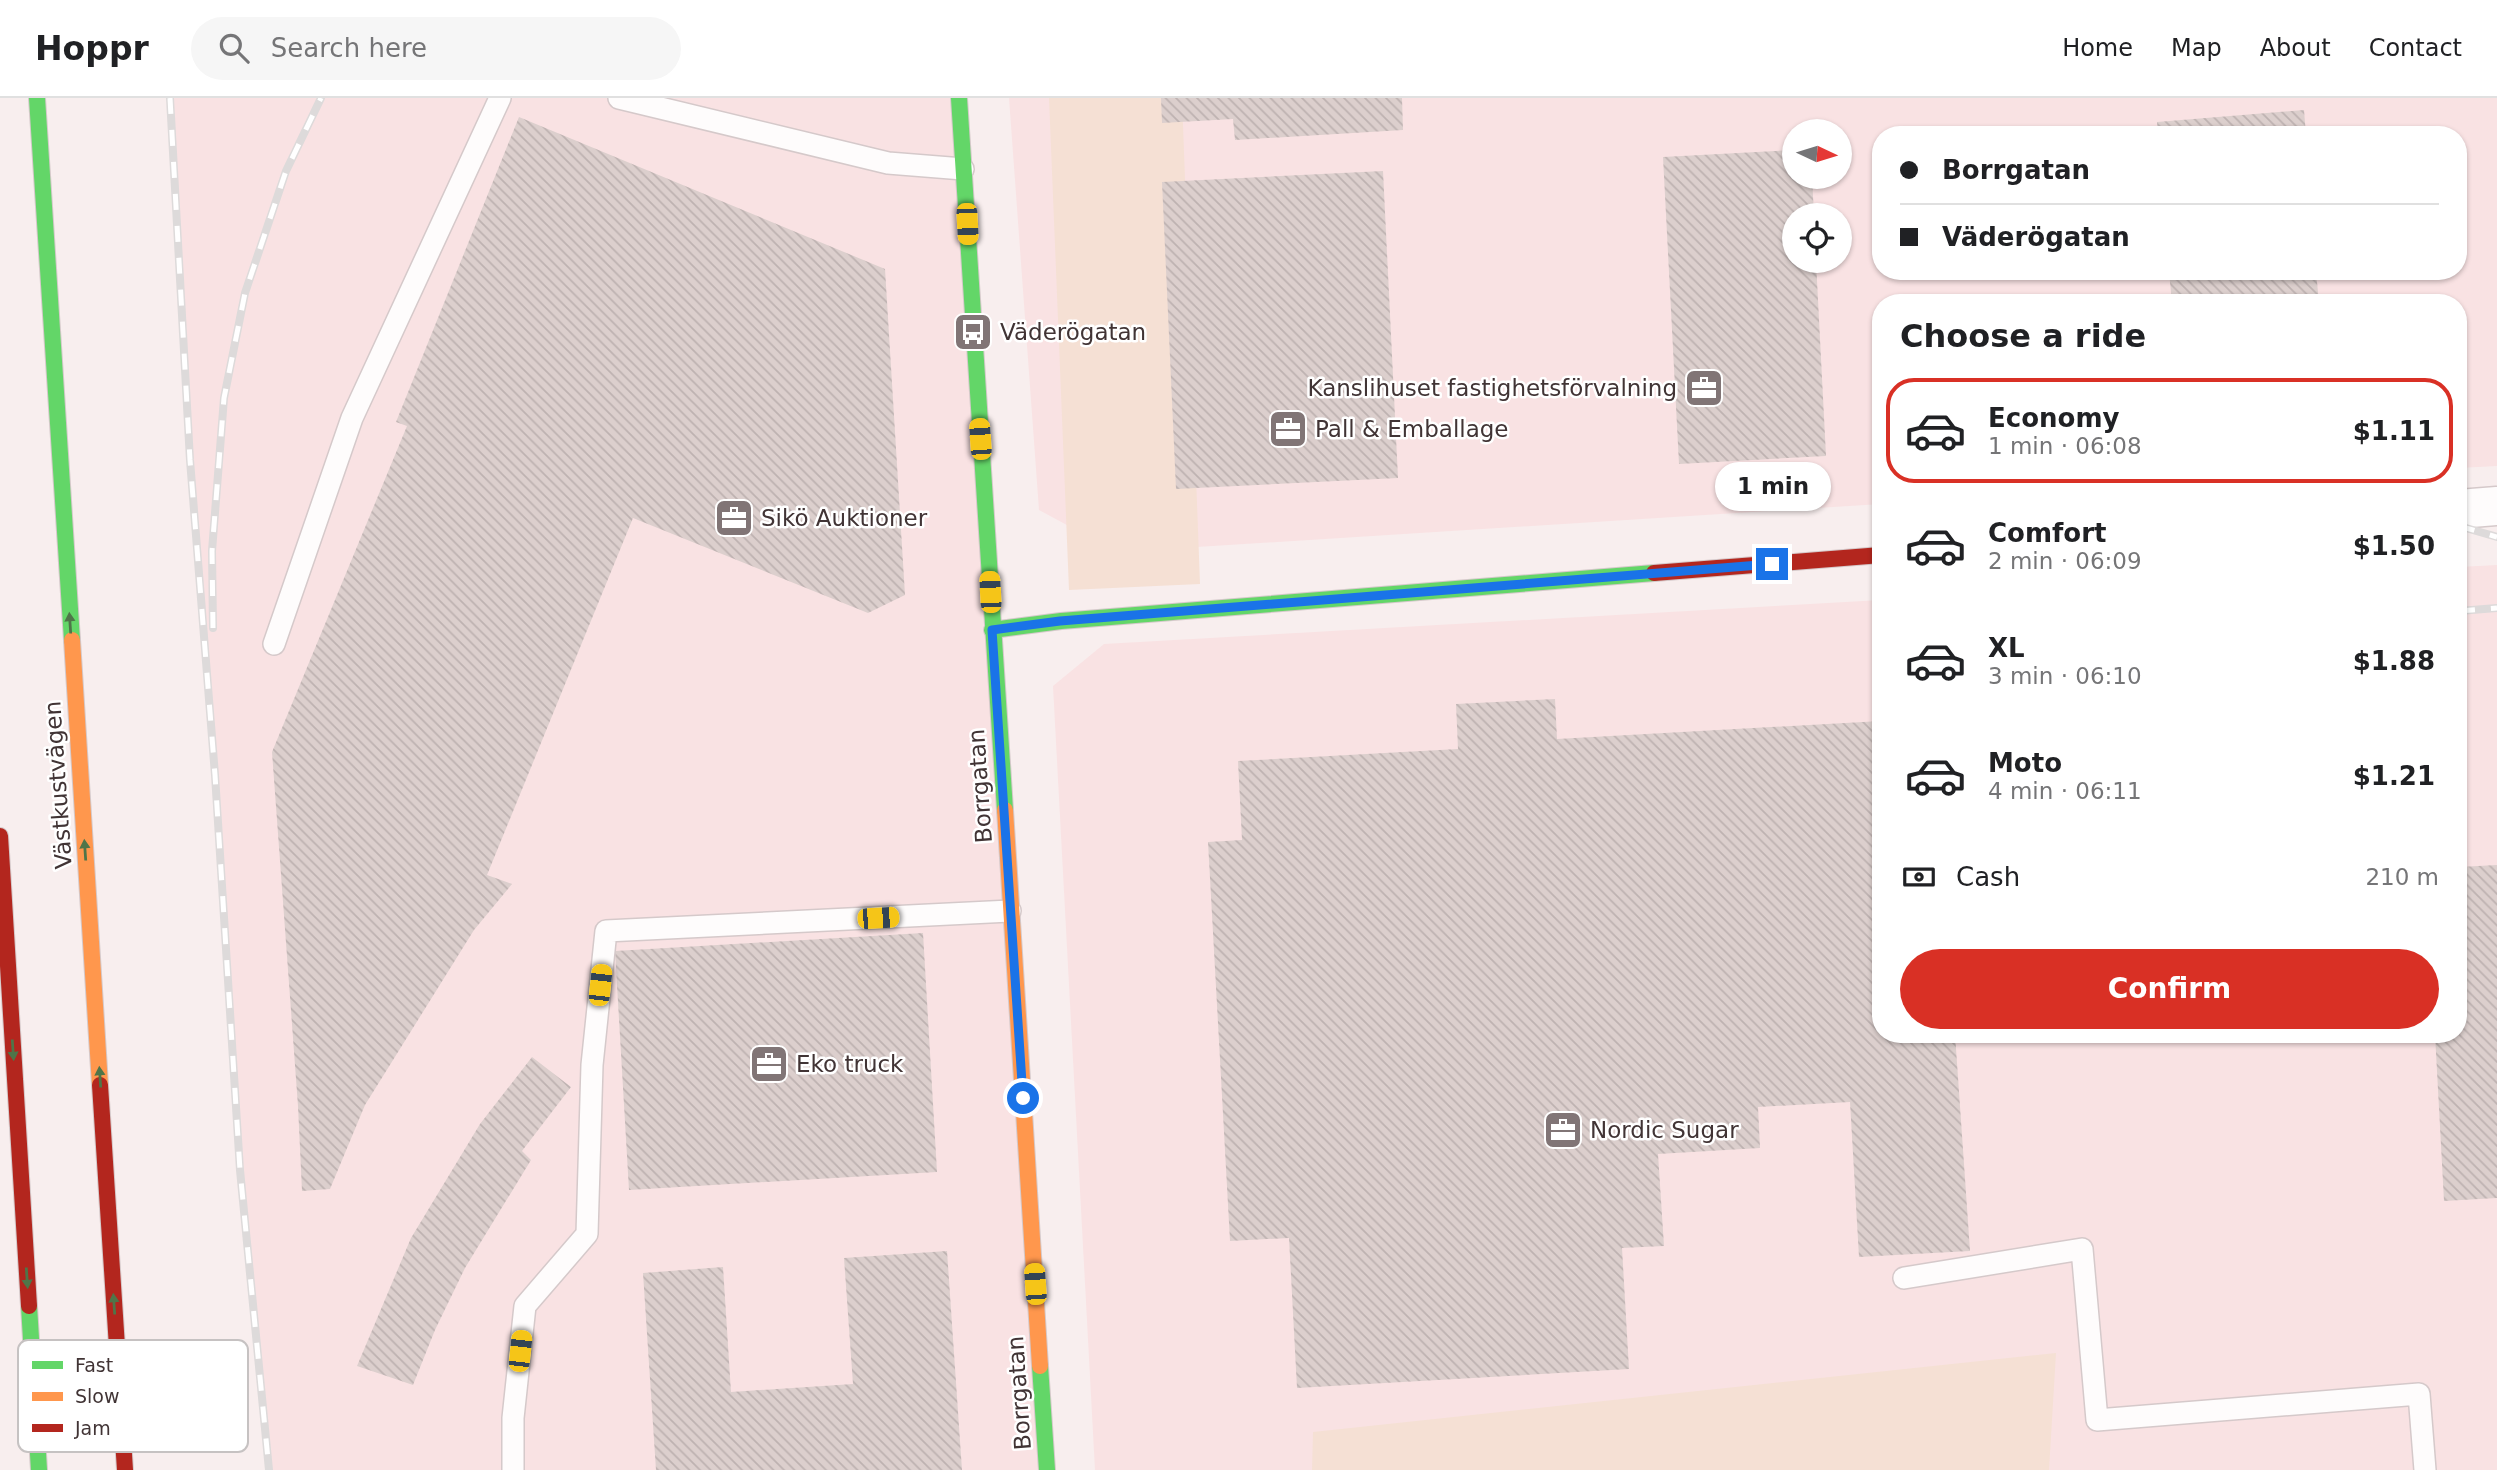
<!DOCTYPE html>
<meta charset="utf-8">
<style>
:root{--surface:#fff;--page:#f6f6f6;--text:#202124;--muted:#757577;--line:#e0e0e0;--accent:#d93025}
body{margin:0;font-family:"DejaVu Sans",sans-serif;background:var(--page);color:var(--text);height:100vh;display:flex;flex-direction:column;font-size:26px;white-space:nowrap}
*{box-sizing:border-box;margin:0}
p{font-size:23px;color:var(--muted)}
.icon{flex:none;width:38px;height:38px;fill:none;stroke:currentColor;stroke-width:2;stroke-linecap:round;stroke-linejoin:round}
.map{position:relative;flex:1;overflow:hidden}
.drawer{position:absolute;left:1872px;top:196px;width:595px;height:749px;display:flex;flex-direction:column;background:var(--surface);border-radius:28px;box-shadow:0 2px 5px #0004}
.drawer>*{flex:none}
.hud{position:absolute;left:1872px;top:28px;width:595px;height:154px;border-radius:28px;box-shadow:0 2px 5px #0004;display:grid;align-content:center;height:154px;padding:0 28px;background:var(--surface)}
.needle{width:46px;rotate:94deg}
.buttons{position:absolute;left:1782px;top:21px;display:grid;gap:14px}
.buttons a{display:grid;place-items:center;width:70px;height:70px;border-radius:50%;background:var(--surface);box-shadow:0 2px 5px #0004;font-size:35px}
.end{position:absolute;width:32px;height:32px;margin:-16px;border:9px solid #1a73e8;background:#fff;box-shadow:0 0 0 4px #fff}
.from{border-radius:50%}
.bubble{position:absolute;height:49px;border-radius:24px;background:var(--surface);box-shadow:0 2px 5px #0004;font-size:23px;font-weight:800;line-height:49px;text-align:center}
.car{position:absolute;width:21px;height:42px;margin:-21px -10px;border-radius:9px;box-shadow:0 0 5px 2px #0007;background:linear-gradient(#f5c518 24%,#345 0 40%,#f5c518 0 76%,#345 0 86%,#f5c518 0)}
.hud b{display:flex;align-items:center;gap:24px;height:66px;font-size:26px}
.hud b+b{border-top:2px solid var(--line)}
.hud i{width:18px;height:18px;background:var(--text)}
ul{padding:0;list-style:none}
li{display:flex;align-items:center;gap:21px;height:105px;margin:0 14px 10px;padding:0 14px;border:4px solid transparent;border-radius:28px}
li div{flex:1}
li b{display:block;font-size:26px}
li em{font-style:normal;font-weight:800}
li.on{border-color:var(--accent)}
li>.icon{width:63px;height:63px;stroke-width:1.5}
h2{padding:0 28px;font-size:32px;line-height:84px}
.pay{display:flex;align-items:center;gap:18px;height:77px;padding:0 28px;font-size:26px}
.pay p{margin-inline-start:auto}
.cta{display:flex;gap:14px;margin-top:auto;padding:14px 28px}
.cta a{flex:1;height:80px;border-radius:42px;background:var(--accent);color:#fff;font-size:28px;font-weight:800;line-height:80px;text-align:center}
header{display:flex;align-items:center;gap:42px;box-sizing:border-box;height:98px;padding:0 35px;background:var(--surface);border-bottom:2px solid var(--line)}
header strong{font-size:33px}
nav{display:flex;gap:38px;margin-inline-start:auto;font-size:24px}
.search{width:490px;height:63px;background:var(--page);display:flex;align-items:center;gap:18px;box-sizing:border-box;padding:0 24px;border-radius:38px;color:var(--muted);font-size:26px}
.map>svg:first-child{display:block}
.built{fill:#f9e2e3;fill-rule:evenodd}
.grass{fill:#f5e0d4}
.building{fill:url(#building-back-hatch)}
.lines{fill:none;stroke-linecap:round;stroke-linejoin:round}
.lane-casing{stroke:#d5c9ca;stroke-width:24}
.street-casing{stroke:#d5c9ca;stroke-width:41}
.fast-casing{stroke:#d5c9ca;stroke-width:18}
.slow-casing{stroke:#d5c9ca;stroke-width:18}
.jam-casing{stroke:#d5c9ca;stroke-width:18}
.lane{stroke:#fefcfc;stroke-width:21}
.street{stroke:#fefcfc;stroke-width:38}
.fast{stroke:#63d668;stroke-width:16}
.slow{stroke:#ff974d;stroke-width:16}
.jam{stroke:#b3261e;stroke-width:16}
.rail-casing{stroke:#dddada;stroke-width:8}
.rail{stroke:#fff;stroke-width:5;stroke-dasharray:16;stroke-linecap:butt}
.oneway{fill:#4f7549}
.route{stroke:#1a73e8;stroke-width:9}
.labels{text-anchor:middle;stroke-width:5;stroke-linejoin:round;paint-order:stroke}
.poi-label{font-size:23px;fill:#413435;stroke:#fff;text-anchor:start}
.street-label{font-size:23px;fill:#413435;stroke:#fff}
.key{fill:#fff;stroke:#c6c2c2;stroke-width:2}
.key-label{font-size:19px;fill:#413435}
</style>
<header>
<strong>Hoppr</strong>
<div class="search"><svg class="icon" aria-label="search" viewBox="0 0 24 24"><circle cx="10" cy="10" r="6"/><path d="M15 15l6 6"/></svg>Search here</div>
<nav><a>Home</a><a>Map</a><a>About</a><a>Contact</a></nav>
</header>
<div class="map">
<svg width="2497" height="1372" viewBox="0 0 2497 1372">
<defs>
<pattern id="building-back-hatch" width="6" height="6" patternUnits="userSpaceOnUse" patternTransform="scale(1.75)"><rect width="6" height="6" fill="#dccfcd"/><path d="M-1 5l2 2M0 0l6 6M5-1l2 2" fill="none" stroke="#beb2b1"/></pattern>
</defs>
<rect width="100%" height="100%" fill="#f8eeee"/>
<path class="built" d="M170 0H959L1047 1372H269L240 1072 215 677 190 362Z
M1009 0H2497V368L2459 370V205H1881V406L1117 454 1039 412ZM1794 33H1839V79H1794ZM1881 37H2459V173H1881ZM1794 117H1839V163H1794Z
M2497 467V1372H1095L1053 588 1104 546 1881 502V936H2459V469Z"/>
<path class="grass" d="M1049 0H1182L1200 486 1069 492Z
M2056 1255 2049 1372H1312L1313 1334Z"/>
<path class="building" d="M1161 0H1402L1403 32 1235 42 1233 21 1162 25Z
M2304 12 2306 37H2158L2157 24Z
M519 19 885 171 905 497 868 515 633 420 487 777 512 786 474 832 365 1007 330 1091 302 1093 298 1008 272 654 407 328 396 324Z
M1794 52V79H1812L1814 117H1794V163H1816L1826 358 1679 366 1663 59Z
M1383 73 1398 380 1176 391 1162 84Z
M2169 173H2316L2319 205H2172Z
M1555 601 1557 641 1881 623V936H1955L1970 1153 1859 1159 1850 1004 1758 1009 1760 1050 1658 1056 1664 1148 1622 1150 1629 1271 1297 1290 1289 1140 1230 1143 1208 744 1242 742 1238 663 1458 651 1456 606Z
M2497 767V1100L2444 1103 2435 936H2459V769Z
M923 835 937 1074 629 1092 615 853Z
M532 959 571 989 522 1053 531 1062 465 1170 435 1232 413 1287 357 1268 411 1140 480 1026Z
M947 1153 962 1372H656L643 1175 723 1169 731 1294 853 1286 844 1160Z"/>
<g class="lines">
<defs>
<path id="lane" d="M619 0 888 65 963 71
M274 546 352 320 500 0
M1904 1180 2082 1151 2097 1322 2419 1296 2425 1372
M513 1372V1320L525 1208 587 1136 592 967 606 833 1010 813"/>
<path id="street" d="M2459 411 2497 408"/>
<path id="fast" d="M37 0 72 542
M959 0 1005 712
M992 532 1061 523 1654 475
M29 1208 39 1372
M1040 1268 1047 1372"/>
<path id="slow" d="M72 542 100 987
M1005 712 1040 1268"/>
<path id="jam" d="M1654 475 1881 457
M0 738 29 1208
M100 987 125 1372"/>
</defs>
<use href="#lane" class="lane-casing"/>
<use href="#street" class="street-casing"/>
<use href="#fast" class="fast-casing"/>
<use href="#slow" class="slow-casing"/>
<use href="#jam" class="jam-casing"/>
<use href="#lane" class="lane"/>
<use href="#street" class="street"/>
<use href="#fast" class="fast"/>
<use href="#slow" class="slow"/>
<use href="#jam" class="jam"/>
<defs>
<path id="rail" d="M170 0 190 362 215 677 240 1072 269 1372
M2459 428 2497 439
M2459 513 2497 510
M213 530 212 453 224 300 245 195 286 73 321 0"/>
</defs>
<use href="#rail" class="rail-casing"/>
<use href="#rail" class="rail"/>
</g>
<defs><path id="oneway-solid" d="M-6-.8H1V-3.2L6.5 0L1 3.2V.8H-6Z" transform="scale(1.75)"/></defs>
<g class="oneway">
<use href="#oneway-solid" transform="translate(70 525) rotate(-94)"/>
<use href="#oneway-solid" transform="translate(85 752) rotate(-94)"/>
<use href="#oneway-solid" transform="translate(13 952) rotate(86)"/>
<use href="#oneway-solid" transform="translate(100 979) rotate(-94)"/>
<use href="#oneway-solid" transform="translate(27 1180) rotate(86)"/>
<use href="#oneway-solid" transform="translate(114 1206) rotate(-94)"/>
</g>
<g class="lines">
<path class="route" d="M1023 1000 992 532 1060 523 1772 466"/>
</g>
<defs>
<symbol id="bus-square" viewBox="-11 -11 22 22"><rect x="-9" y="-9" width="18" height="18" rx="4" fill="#817576" stroke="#fff"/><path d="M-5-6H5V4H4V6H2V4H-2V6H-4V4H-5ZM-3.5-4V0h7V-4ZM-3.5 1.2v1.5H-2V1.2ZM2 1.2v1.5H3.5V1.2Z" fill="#fff"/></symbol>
<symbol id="office-square" viewBox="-11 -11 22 22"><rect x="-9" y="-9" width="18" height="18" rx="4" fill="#817576" stroke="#fff"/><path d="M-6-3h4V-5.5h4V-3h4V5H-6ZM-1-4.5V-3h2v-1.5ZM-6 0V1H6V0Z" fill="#fff"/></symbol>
</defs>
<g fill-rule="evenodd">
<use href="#bus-square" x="951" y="212" width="44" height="44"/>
<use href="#office-square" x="1682" y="268" width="44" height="44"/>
<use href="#office-square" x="1266" y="309" width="44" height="44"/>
<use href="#office-square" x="712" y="398" width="44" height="44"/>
<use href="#office-square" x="747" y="944" width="44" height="44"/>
<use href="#office-square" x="1541" y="1010" width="44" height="44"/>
</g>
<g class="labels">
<g class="poi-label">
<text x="1000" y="242">Väderögatan</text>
<text x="1677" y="298" text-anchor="end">Kanslihuset fastighetsförvalning</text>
<text x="1315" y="339">Pall &amp; Emballage</text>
<text x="761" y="428">Sikö Auktioner</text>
<text x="796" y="974">Eko truck</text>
<text x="1590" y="1040">Nordic Sugar</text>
</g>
<g class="street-label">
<text transform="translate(58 687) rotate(-94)" y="8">Västkustvägen</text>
<text transform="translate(980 688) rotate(-94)" y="8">Borrgatan</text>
<text transform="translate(1019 1295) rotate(-94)" y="8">Borrgatan</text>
</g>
</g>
<rect x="18" y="1242" width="230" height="112" rx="10" class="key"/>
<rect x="32" y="1263" width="31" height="8" fill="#63d668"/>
<rect x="32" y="1294" width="31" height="9" fill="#ff974d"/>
<rect x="32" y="1326" width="31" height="8" fill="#b3261e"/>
<g class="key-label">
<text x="75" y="1274">Fast</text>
<text x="75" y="1305">Slow</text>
<text x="75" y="1337">Jam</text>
</g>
</svg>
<div class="buttons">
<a><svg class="needle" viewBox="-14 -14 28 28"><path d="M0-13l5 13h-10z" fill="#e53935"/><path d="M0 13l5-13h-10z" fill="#757577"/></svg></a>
<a><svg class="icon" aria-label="locate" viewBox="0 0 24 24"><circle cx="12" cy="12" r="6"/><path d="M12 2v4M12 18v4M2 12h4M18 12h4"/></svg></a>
</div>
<i class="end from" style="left:1023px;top:1000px"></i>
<i class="end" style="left:1772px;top:466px"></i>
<div class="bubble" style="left:1715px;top:364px;width:116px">1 min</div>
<i class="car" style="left:967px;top:126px;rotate:177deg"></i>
<i class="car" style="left:980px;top:341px;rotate:356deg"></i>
<i class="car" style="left:990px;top:494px;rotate:357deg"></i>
<i class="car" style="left:878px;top:820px;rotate:87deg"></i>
<i class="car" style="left:600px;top:887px;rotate:6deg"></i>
<i class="car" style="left:1035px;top:1186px;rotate:356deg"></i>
<i class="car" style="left:520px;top:1253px;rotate:6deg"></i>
<div class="hud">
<b><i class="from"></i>Borrgatan</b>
<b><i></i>Väderögatan</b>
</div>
<section class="drawer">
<h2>Choose a ride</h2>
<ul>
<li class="on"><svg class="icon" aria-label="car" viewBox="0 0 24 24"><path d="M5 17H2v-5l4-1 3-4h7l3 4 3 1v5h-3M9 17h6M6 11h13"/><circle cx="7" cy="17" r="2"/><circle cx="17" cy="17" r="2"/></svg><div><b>Economy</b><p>1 min · 06:08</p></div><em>$1.11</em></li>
<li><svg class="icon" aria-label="car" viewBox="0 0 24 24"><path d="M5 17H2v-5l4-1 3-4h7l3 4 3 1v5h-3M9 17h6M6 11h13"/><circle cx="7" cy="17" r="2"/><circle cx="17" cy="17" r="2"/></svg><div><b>Comfort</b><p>2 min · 06:09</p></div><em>$1.50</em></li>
<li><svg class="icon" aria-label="car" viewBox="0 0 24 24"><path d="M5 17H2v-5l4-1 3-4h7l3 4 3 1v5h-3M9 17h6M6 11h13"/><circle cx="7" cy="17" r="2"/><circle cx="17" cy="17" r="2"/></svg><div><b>XL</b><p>3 min · 06:10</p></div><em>$1.88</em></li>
<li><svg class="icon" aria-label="car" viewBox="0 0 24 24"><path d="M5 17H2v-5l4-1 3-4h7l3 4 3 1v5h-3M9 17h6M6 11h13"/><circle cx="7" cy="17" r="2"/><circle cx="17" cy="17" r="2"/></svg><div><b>Moto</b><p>4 min · 06:11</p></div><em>$1.21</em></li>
</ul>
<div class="pay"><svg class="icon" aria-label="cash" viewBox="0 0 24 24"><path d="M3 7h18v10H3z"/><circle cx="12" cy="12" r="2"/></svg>Cash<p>210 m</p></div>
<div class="cta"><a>Confirm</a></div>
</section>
</div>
